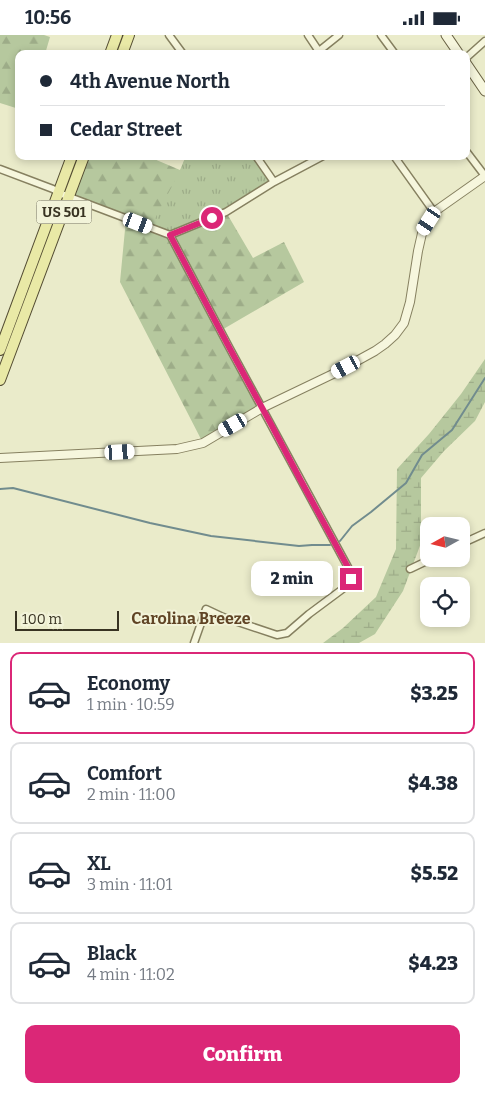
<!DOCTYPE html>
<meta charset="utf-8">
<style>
:root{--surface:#fff;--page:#f6f6f7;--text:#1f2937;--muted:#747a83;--line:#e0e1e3;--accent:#db2777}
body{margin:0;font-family:Bitter,serif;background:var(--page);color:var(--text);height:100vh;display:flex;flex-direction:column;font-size:19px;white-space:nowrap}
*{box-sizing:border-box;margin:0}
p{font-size:16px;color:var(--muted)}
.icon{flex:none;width:28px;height:28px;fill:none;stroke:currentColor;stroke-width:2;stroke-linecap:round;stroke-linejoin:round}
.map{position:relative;height:608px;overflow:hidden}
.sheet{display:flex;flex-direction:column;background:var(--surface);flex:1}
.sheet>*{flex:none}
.banner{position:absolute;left:15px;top:15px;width:455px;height:110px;border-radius:10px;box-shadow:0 2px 8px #0003;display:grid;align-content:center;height:110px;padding:0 25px;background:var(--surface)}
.needle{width:32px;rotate:262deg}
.fabs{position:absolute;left:420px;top:482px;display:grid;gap:10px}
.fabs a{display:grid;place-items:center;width:50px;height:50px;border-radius:10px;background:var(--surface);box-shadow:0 2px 8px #0003;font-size:25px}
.scale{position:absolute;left:15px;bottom:12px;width:104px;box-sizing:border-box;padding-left:5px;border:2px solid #383322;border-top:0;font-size:14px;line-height:18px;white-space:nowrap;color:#383322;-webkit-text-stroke:4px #f2f3d9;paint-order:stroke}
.end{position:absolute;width:22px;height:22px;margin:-11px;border:6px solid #db2777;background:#fff;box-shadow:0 0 0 2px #fff}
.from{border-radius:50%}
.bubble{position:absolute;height:35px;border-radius:10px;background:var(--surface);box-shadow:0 2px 8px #0003;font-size:16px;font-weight:800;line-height:35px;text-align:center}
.car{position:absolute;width:15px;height:30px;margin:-15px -8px;border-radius:6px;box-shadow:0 0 4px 1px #0007;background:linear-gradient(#fff 24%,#345 0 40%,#fff 0 76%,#345 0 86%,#fff 0)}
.banner b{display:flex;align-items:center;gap:18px;height:48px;font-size:19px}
.banner b+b{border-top:1px solid var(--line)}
.banner i{width:12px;height:12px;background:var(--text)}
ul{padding:9px 0 0;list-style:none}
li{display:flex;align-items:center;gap:15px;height:82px;margin:0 10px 8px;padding:0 15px;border:2px solid var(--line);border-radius:10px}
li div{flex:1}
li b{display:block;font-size:19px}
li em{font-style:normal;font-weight:800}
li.active{border-color:var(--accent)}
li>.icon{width:45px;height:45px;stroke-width:1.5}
.primary-button{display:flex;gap:10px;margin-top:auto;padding:10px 25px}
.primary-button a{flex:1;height:58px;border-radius:10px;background:var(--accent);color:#fff;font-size:20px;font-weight:800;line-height:58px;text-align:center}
.status{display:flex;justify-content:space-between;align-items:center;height:35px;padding:0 25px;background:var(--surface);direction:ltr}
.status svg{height:14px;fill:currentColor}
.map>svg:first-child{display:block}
.forest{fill:url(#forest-firs)}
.wetland{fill:url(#wetland-marsh)}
.park{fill:url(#park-tufts)}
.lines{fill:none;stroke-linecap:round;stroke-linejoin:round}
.stream{stroke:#718c8e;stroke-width:2}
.minor-casing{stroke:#868060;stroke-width:9}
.tertiary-casing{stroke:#868060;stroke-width:10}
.secondary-casing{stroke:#686143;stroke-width:11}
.primary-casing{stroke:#544d33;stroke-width:12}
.minor{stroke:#f6f6dd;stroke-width:6}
.tertiary{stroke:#f6f6dd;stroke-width:8}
.secondary{stroke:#f6f6dd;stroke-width:9}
.primary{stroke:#e9e9a6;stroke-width:10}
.route{stroke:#db2777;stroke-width:6}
.labels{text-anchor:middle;stroke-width:4;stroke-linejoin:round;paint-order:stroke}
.shield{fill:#f2f3d9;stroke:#706d59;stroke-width:1}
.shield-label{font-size:14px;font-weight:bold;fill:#383322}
.neighbourhood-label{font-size:16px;font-weight:bold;fill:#604425;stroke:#f2f3d9}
</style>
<div class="status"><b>10:56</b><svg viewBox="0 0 49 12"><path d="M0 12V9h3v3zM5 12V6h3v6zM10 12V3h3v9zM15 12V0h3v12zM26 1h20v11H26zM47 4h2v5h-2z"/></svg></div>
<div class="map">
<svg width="485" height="608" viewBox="0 0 485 608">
<defs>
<pattern id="forest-firs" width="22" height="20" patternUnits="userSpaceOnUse" patternTransform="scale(1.25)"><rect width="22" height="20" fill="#b6c89e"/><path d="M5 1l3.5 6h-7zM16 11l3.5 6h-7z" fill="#9dac88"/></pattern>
<pattern id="wetland-marsh" width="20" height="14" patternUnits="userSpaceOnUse" patternTransform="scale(1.25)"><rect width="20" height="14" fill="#b6c89e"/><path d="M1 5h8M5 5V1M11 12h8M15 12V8" fill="none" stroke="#9dac88"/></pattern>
<pattern id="park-tufts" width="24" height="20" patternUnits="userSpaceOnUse" patternTransform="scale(1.25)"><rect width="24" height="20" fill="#b6c89e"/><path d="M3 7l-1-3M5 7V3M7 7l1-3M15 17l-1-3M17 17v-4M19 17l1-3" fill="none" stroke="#9dac88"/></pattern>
</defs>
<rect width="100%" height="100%" fill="#eaebca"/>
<path class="forest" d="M0 0H44L50 2 45 19H19V74L0 68Z
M84 121H147L180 135 186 121 226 177 253 223 284 207 304 247 220 296 262 373 203 408 120 247 126 184 70 162Z"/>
<path class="wetland" d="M485 324V367L475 386 444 416 421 443V508L403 556 375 599 359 608H323L343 593 376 562 396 514 397 434 429 399 461 359Z"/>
<path class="park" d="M186 121H256L274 147 226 177 170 200 150 193 180 136Z"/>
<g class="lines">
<path class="stream" d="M0 454 13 453 150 488 211 501 299 511 312 510H330
M340 506 352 491 371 477 406 448 422 420 452 395 485 343"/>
<defs>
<path id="minor" d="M169 0 183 19
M308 0 320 18
M381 0 395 19
M319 16 339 0
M466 23 485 6
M466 116 485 141
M256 121 274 147
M394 121 434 177
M0 134 53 154 59 158 170 200 229 312 350 536 351 544 348 550 309 579 287 598 277 600 223 582 206 574 194 608
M170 200 226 177 274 147 323 121
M461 509 485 498
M410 534 431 524"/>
<path id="tertiary" d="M0 423 177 414 203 408 262 373 335 338 375 316 385 309 395 300 404 288 410 267 418 216 423 194 434 177 485 141"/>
<path id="secondary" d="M446 0 459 19
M466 28 485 56"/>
<path id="primary" d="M110 19 117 0
M122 19 129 0
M0 315 72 121
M0 345 84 121"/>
</defs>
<use href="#minor" class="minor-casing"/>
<use href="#tertiary" class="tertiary-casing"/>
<use href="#secondary" class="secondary-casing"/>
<use href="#primary" class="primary-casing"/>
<use href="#minor" class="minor"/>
<use href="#tertiary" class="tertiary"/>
<use href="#secondary" class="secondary"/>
<use href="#primary" class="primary"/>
</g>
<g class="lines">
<path class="route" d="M212 183 170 200 229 312 272 391 300 444 350 536 351 544"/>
</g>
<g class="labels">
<rect class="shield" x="36.5" y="165.5" width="55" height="23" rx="4"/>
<g class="shield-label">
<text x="64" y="182">US 501</text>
</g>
<g class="neighbourhood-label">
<text x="191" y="589">Carolina Breeze</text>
</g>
</g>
</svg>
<div class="fabs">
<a><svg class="needle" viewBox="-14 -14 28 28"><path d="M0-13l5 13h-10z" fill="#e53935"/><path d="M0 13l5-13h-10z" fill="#747a83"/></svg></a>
<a><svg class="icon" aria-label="locate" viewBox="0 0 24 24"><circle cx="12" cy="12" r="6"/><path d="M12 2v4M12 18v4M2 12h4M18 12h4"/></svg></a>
</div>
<div class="scale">100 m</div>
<i class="end from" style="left:212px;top:183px"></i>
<i class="end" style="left:351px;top:544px"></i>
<div class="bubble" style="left:251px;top:526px;width:82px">2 min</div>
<i class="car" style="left:429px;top:186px;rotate:213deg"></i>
<i class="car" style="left:138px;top:188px;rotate:111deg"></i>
<i class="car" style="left:346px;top:332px;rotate:242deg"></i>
<i class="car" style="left:233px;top:390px;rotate:240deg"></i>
<i class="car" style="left:120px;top:417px;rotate:87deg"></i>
<div class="banner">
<b><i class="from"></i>4th Avenue North</b>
<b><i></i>Cedar Street</b>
</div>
</div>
<section class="sheet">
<ul>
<li class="active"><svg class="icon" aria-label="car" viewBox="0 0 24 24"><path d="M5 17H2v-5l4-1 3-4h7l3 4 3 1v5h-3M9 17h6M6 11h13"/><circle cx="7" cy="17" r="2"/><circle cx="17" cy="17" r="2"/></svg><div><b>Economy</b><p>1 min · 10:59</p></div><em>$3.25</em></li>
<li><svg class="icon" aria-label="car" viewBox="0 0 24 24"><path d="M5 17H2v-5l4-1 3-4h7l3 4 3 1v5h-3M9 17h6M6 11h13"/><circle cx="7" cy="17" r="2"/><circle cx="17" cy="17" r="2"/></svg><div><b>Comfort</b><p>2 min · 11:00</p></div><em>$4.38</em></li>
<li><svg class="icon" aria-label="car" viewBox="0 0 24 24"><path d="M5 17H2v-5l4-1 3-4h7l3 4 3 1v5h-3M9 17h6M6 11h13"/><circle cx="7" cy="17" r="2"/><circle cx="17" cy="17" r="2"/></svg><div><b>XL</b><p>3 min · 11:01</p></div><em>$5.52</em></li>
<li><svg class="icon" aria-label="car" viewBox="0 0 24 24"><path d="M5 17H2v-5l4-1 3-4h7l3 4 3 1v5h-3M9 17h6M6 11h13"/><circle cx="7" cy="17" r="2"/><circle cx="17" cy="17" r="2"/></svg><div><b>Black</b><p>4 min · 11:02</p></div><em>$4.23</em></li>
</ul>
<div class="primary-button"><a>Confirm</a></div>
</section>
